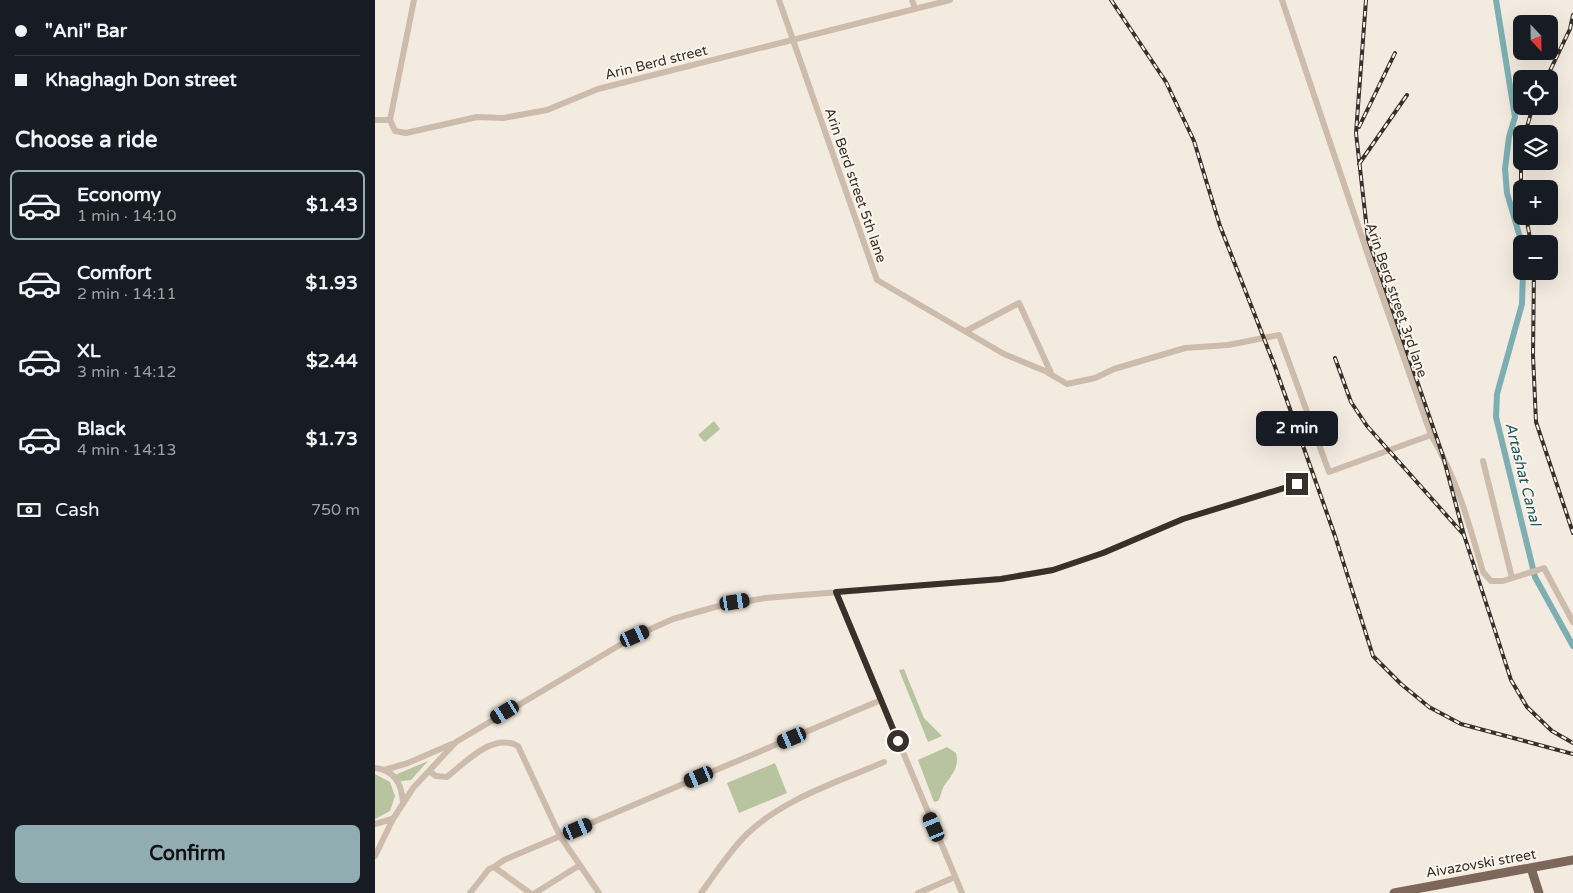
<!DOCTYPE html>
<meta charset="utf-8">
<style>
:root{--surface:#171b24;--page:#242831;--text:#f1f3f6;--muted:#9ea1a6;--line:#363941;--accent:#92adb2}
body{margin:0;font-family:"Varela Round",sans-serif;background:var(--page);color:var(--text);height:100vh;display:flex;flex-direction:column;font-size:19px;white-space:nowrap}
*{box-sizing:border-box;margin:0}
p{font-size:16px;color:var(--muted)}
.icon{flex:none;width:28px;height:28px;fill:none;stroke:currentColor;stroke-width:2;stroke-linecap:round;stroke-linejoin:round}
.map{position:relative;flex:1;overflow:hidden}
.sheet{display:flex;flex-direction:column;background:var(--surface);width:375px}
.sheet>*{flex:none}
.hud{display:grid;align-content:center;height:110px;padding:0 15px;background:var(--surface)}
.needle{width:32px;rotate:158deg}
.fabs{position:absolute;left:1138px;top:15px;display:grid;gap:10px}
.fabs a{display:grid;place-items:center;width:45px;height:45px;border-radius:8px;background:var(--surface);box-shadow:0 5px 20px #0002;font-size:25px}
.end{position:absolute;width:22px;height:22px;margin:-11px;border:6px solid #3a302a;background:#fff;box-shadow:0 0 0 2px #fff}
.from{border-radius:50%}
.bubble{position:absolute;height:35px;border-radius:8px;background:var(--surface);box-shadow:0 5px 20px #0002;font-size:16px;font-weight:800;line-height:35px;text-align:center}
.car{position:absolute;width:15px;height:30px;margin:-15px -8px;border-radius:6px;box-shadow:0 0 4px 1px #0007;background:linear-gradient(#222 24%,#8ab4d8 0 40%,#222 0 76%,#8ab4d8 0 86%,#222 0)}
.hud b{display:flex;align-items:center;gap:18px;height:48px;font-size:19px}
.hud b+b{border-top:1px solid var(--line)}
.hud i{width:12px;height:12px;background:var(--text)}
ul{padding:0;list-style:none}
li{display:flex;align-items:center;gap:15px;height:70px;margin:0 10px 8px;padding:0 5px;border:2px solid transparent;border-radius:8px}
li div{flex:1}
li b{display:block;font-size:19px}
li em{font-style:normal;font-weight:800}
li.selected{border-color:var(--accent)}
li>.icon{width:45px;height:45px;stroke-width:1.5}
h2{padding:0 15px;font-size:22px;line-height:60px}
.pay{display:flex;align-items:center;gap:12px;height:55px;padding:0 15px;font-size:19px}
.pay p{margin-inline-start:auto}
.primary-button{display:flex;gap:10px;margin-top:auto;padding:10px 15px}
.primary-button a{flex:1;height:58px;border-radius:8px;background:var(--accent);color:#111;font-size:20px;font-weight:800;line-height:58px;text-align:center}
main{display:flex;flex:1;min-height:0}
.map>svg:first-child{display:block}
.green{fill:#b7c49f}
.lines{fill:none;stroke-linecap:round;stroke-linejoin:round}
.canal{stroke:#7dafb2;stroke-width:6}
.minor{stroke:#cdbbab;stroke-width:6}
.major{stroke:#7d675b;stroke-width:9}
.rail-casing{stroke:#3a302a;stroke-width:4}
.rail{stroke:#fbf5ed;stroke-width:2;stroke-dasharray:5.5;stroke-linecap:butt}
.route{stroke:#3a302a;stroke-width:6}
.labels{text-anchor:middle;stroke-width:4;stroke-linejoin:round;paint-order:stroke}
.street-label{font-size:14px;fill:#3a302a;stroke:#fbf5ed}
.water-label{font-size:15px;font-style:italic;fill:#1e585e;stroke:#fbf5ed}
</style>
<main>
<section class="sheet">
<div class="hud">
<b><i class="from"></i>&quot;Ani&quot; Bar</b>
<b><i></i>Khaghagh Don street</b>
</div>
<h2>Choose a ride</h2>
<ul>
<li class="selected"><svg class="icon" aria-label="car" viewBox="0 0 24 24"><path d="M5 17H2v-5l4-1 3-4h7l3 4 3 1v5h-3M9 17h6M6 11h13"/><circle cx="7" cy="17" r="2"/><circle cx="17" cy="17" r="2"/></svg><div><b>Economy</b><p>1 min · 14:10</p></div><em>$1.43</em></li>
<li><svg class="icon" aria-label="car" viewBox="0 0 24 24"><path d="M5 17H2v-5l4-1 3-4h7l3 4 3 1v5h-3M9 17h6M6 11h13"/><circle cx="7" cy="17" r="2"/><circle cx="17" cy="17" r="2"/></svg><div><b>Comfort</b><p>2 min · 14:11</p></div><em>$1.93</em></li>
<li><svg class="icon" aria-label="car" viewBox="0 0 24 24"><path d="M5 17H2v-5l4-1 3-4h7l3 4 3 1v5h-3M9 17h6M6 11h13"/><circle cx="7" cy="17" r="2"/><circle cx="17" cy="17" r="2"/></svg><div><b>XL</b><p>3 min · 14:12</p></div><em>$2.44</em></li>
<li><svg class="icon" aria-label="car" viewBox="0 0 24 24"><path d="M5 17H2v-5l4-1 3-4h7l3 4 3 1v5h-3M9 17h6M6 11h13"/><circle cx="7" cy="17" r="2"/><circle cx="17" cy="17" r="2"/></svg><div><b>Black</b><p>4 min · 14:13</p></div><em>$1.73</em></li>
</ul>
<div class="pay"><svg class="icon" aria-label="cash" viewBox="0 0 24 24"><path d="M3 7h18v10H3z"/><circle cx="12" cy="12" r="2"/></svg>Cash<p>750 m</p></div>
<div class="primary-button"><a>Confirm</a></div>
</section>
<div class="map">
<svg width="1198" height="893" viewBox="0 0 1198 893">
<rect width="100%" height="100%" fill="#f4ebe0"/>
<path class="green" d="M339 421 345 429 330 442 323 435Z
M529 669 549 718 567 736 553 742 524 670Z
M572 747 581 753C585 767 576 776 569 786 566 791 566 797 563 801L559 802 543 760Z
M53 761 36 780 26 781 20 775Z
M400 763 412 793 364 813 352 783Z
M0 774 15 782 20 796 15 811 0 819Z"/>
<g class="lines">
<path class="canal" d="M1121 0 1140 117 1134 137 1130 169 1132 193 1147 244
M1148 271 1147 304 1122 394 1121 417 1160 577 1198 646"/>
<path class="minor" d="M404 0 502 280 629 354 670 371 692 384 720 378 739 369 810 348 853 345 904 335 954 472 1056 435
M537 0 540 8
M907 0 998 270 1056 435C1082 478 1094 524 1108 572L1116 581H1128L1169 568 1198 622
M0 120H15
M15 120 20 131 31 133 102 117 128 118 172 110 223 89 575 0
M15 120 39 0
M591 331 644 303 677 375
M1108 461 1137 578
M461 592 587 893
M0 768C20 770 27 785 28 803
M9 770 33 763 77 744
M54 771 61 776 72 777C91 762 118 732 143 746L185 836 224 893
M0 824 17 819
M0 856 18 819 38 788 81 742 260 636 298 619 340 607 390 598 626 579 678 570 728 553 808 519 923 484
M119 867 129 860 506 700
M95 893 114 869 119 867 155 893
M160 893 205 865
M326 893C341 873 355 850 373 833 410 798 463 782 509 762
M543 893 580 877"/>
<path class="major" d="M1156 868 1164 893
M1019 893 1198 860"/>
<defs>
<path id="rail" d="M736 0 791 82 819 141 845 226 899 364 960 536 998 656 1026 684 1054 707 1086 724 1198 754
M991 0 981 133 993 239 1068 456 1089 535
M1171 79 1195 29 1198 15
M984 127 1020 53
M1150 134 1158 106
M1146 151V190
M984 164 1032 95
M1151 216 1156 244
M1159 271 1158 355 1161 422 1198 533
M960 358 976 402 992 426 1089 535 1136 680 1152 707 1177 731 1198 743"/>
</defs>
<use href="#rail" class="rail-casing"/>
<use href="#rail" class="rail"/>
</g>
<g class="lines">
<path class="route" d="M523 741 461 592 626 579 678 570 728 553 808 519 922 484"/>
</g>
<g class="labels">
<g class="street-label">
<text transform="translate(281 62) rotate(-14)" y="5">Arin Berd street</text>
<text transform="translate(481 185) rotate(71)" y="5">Arin Berd street 5th lane</text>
<text transform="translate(1022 300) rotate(71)" y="5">Arin Berd street 3rd lane</text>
<text transform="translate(1106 863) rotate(-10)" y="5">Aivazovski street</text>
</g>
<g class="water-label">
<text transform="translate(1148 474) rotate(76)" y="5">Artashat Canal</text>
</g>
</g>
</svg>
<div class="fabs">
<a><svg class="needle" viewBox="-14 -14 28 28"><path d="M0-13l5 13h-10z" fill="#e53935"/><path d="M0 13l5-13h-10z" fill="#9ea1a6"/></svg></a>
<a><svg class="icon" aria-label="locate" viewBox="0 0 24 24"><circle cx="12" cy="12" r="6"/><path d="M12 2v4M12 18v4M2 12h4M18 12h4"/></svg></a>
<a><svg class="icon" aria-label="layers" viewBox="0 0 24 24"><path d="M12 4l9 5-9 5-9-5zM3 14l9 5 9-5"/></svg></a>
<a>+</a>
<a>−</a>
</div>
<i class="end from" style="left:523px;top:741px"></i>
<i class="end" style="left:922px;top:484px"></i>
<div class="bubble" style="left:881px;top:411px;width:82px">2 min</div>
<i class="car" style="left:360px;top:602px;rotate:81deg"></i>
<i class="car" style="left:260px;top:636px;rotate:66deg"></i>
<i class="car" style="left:130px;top:712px;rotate:239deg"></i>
<i class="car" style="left:417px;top:738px;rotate:247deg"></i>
<i class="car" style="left:324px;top:777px;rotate:247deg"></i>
<i class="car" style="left:559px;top:827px;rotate:337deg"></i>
<i class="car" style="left:203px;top:829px;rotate:67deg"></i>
</div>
</main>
